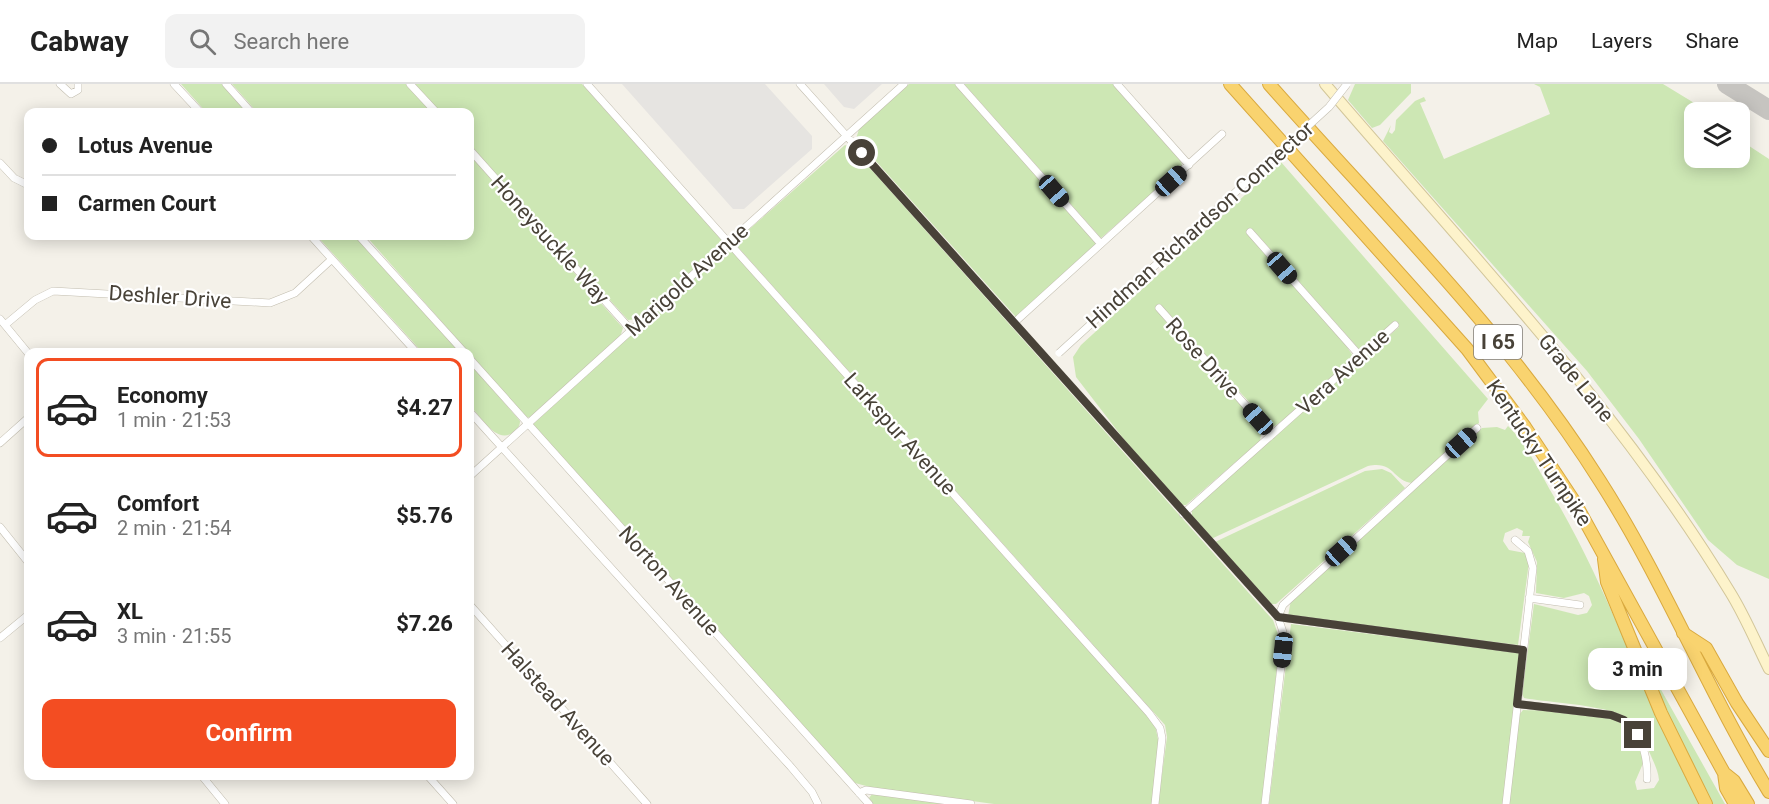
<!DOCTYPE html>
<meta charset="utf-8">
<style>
:root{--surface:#fff;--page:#f2f2f2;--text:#222;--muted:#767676;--line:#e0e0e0;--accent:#f34d22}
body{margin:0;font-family:Roboto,sans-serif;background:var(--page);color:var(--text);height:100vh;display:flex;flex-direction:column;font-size:22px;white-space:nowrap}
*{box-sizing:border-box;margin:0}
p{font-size:20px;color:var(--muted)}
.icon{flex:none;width:33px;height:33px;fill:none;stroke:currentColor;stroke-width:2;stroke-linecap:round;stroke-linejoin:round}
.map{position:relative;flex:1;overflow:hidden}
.panel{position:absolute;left:24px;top:264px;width:450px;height:432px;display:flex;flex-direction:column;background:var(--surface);border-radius:12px;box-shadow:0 3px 15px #0003}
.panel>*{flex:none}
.top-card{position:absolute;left:24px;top:24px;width:450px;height:132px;border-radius:12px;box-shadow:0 3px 15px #0003;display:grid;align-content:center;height:132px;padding:0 18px;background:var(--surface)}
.buttons{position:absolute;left:1684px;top:18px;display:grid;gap:12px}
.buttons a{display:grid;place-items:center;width:66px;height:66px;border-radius:12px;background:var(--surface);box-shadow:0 3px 15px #0003;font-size:30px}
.end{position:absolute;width:27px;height:27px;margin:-14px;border:8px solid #484238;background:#fff;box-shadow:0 0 0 3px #fff}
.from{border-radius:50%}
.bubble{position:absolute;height:42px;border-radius:12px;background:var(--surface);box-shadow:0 3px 15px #0003;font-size:20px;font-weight:700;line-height:42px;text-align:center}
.car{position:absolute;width:18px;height:36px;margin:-18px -9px;border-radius:8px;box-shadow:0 0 4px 2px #0007;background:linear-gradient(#222 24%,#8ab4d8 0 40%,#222 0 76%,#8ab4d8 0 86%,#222 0)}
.top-card b{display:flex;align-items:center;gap:21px;height:57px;font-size:22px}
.top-card b+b{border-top:2px solid var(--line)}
.top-card i{width:15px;height:15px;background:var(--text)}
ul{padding:10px 0 0;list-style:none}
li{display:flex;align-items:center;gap:18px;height:99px;margin:0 12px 9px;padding:0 6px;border:3px solid transparent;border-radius:12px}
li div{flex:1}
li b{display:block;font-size:22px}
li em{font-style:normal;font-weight:700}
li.current{border-color:var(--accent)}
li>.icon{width:54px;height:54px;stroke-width:1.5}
.primary-button{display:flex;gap:12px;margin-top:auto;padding:12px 18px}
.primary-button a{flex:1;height:69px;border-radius:12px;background:var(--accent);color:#fff;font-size:24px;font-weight:700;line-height:69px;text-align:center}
header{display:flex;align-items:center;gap:36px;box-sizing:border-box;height:84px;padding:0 30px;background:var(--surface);border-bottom:2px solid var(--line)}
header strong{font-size:28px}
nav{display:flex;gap:33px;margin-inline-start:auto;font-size:21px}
.search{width:420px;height:54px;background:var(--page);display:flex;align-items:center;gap:15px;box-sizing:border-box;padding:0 21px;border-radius:12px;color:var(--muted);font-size:22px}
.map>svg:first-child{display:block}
.green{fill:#cde7b4}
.parking{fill:#e6e4e1}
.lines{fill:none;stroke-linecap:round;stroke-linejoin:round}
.taxiway{stroke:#c6c4c0;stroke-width:20}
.street-casing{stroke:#c2bdaf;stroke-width:8}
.secondary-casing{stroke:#d2c69a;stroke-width:12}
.highway-casing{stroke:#d9a93f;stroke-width:14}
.street{stroke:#fff;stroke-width:7}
.secondary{stroke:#fdf3cb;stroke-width:10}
.highway{stroke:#f9d36f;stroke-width:12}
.street-bridge-casing{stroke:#c2bdaf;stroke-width:8;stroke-linecap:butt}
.street-bridge{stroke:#fff;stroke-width:7}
.route{stroke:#484238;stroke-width:8}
.labels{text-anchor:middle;stroke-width:4.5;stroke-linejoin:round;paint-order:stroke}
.shield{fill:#fff;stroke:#7f7b74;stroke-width:1.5}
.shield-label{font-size:20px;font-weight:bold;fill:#484238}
.street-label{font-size:21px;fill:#484238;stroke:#fff}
</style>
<header>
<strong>Cabway</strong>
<div class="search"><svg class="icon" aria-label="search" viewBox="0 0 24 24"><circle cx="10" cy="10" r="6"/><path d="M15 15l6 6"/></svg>Search here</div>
<nav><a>Map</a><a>Layers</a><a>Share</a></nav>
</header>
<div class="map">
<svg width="1769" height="720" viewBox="0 0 1769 720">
<rect width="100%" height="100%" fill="#f4f1e9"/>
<path class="green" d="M181 0H222L247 28H206Z
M232 0H407L432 28H257Z
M415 0H582L722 156 721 160 639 235 628 236 470 61V28H440Z
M909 0H956L1097 160 1016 233 856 55 859 45Z
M964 0H1115L1181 75 1182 83 1101 154Z
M1355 0H1411V9L1380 41 1372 44 1348 16Z
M1534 0H1663L1709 28H1695V74H1740V56L1769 75V495L1737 481 1708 456 1639 355 1587 287 1383 57 1391 41 1389 48 1392 50 1395 46 1396 36 1415 17 1424 13 1426 17 1420 19 1444 75 1550 30 1540 3Z
M845 61 852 64 1273 536 1279 553V565L1262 720H1158L1167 653 1165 641 737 162V156Z
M470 71 623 244 620 253 530 334 525 332 366 152H470Z
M1281 78 1488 315 1478 328 1479 339 1412 399C1393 397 1394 376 1368 382L1211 455 1192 434V426L1399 243 1395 239 1359 265 1255 148 1249 150 1345 260 1353 272C1347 283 1281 342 1272 343L1160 221 1156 225 1262 344 1260 357 1186 421H1181L1136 371 1076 293 1073 273 1081 261Z
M317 152H356L460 268H422Z
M730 165 1155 641 1159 660 1152 720H994L870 703 855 699 532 341 725 166Z
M470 279 520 337C520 343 517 345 512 349 496 360 479 331 470 321Z
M1508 342C1527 360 1540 389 1553 411 1611 509 1646 619 1699 720H1509L1519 631 1523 626C1546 627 1608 626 1625 641 1636 651 1640 663 1644 677L1635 698 1637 706 1654 704 1659 696C1658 685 1652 675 1648 665 1644 657 1641 647 1635 640 1622 621 1549 619 1524 614L1522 610 1534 520 1578 531 1587 529 1592 521 1589 512 1584 509 1564 514 1536 509 1537 478 1528 458 1530 452H1522L1523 447 1517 444 1505 449 1503 457 1509 466 1525 469 1529 478 1518 561 1288 532 1291 516 1410 406 1482 344 1497 343 1505 346Z
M1382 385 1391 389 1405 404 1276 520H1270L1215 458 1365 387Z
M1291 540 1520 569 1503 720H1269Z
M1655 595 1725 720H1712L1652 598Z
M873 709 951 720H873L869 714Z"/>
<path class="parking" d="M622 0H765L812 52V65L744 125H733Z
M824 0H882L854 25 844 23Z"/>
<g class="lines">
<path class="taxiway" d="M1727 0 1769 26"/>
<defs>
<path id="street" d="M60 0 71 10 78 6V0
M174 0 200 28
M226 0 251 28
M410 0 436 28
M587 0 1149 629 1160 644 1162 654 1155 720
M800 0 1278 533 1523 566
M959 0 1101 160
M1117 0 1189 81
M470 66 631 246
M0 79 14 94 28 101
M1250 148 1360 272
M311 152 416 268
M359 152 464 268
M1159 224 1272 351
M0 235 28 269
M1015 238 1222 50
M5 241 35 216 53 207 270 219 295 209 332 175
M470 275 869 720
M470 328 791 683 812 708 818 720
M0 359 28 334
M470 392 904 0
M1183 430 1395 241
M0 443 28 478
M1529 514 1580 521
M470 521 647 720
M0 554 28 531
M1517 620 1611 631C1639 639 1648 668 1647 695
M202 692 225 720
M428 692 453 720
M859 709 866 706 971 720
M1265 720 1283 565V548L1278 533 1283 521 1477 344
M1506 720 1533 484 1528 467 1515 456"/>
<path id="secondary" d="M1325 0C1466 165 1617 322 1730 508 1745 532 1756 559 1769 585"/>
<path id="highway" d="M1230 0 1467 265 1525 343 1574 417 1724 689 1734 697 1748 720
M1269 0C1383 129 1508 251 1600 397 1664 497 1708 608 1769 708
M1604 475 1607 498 1661 629 1706 720
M1683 549 1706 564 1737 619 1769 667
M1724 689 1726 704 1735 720"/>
</defs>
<use href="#street" class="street-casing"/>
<use href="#secondary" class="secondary-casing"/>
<use href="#highway" class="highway-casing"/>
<use href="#street" class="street"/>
<use href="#secondary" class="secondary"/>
<use href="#highway" class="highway"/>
<defs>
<path id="street-bridge" d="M1059 269 1329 23 1347 0"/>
</defs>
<use href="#street-bridge" class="street-bridge-casing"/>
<use href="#street-bridge" class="street-bridge"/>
</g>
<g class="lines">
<path class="route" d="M862 69 1278 533 1523 566 1517 620 1611 631 1624 636 1638 651"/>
</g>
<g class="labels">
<rect class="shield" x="1474" y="241" width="48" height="34" rx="4.5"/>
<g class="shield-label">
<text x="1498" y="265">I 65</text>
</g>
<g class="street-label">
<text transform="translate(1200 141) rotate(-42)" y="7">Hindman Richardson Connector</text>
<text transform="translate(550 156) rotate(48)" y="7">Honeysuckle Way</text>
<text transform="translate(687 196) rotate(-42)" y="7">Marigold Avenue</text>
<text transform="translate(170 213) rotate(4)" y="7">Deshler Drive</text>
<text transform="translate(1203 274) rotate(48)" y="7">Rose Drive</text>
<text transform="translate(1343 288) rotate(-42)" y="7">Vera Avenue</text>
<text transform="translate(1576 294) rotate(51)" y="7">Grade Lane</text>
<text transform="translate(900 350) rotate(48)" y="7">Larkspur Avenue</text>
<text transform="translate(1539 369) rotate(56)" y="7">Kentucky Turnpike</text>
<text transform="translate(669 497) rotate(48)" y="7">Norton Avenue</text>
<text transform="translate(558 620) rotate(48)" y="7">Halstead Avenue</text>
</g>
</g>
</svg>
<div class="buttons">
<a><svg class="icon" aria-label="layers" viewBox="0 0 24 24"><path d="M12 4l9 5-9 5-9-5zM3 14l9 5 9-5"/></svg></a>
</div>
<i class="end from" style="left:862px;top:69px"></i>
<i class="end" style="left:1638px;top:651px"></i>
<div class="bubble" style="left:1588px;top:564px;width:99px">3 min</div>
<i class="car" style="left:1171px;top:97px;rotate:48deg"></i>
<i class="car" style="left:1054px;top:107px;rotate:139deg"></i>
<i class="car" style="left:1282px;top:184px;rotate:139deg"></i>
<i class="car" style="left:1258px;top:335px;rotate:318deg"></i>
<i class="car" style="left:1461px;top:359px;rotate:48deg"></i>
<i class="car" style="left:1341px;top:467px;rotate:48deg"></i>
<i class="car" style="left:1283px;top:566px;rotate:186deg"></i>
<div class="top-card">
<b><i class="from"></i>Lotus Avenue</b>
<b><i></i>Carmen Court</b>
</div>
<section class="panel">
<ul>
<li class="current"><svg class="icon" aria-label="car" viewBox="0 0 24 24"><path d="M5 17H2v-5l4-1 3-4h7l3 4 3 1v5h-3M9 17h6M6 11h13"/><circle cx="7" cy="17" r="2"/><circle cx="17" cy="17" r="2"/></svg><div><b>Economy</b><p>1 min · 21:53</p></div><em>$4.27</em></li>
<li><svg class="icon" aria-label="car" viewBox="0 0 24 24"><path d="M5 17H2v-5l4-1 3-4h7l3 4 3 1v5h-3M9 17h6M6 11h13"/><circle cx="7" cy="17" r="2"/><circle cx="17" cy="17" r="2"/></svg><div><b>Comfort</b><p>2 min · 21:54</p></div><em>$5.76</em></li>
<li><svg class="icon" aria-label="car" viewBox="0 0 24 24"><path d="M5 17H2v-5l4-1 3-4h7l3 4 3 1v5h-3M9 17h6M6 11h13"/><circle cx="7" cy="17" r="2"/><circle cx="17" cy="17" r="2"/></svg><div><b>XL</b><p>3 min · 21:55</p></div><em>$7.26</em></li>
</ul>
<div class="primary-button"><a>Confirm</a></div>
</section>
</div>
